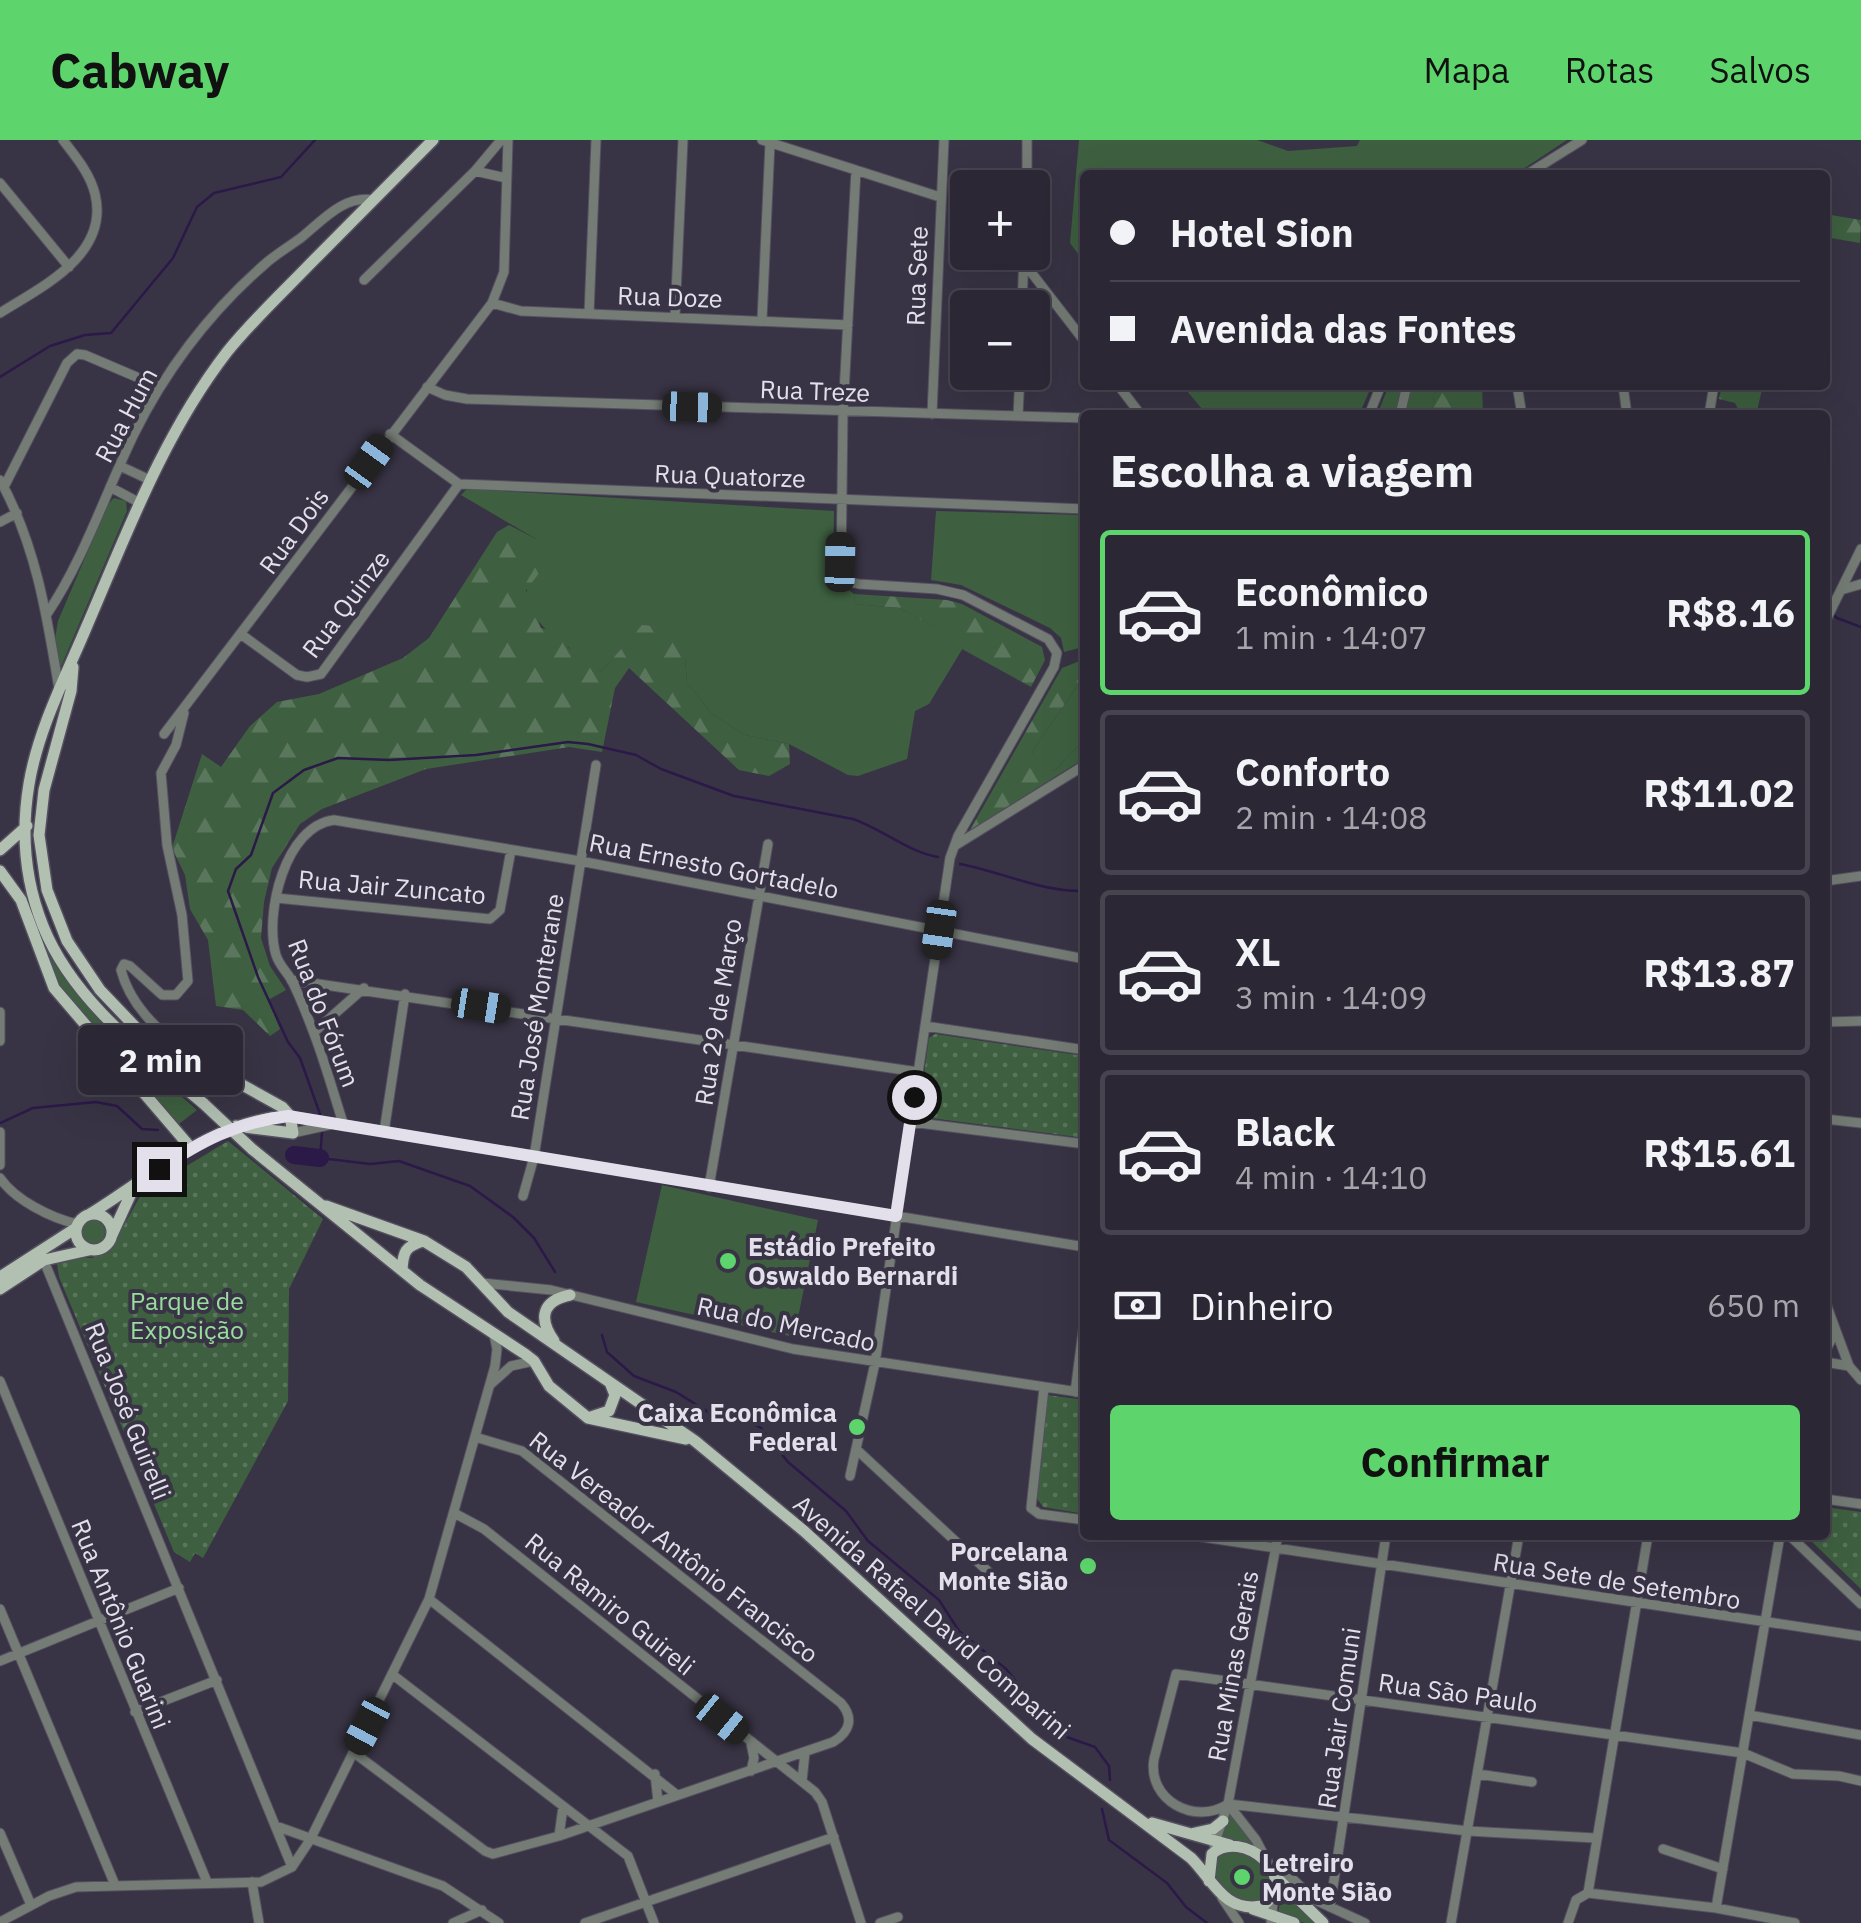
<!DOCTYPE html>
<html lang="pt">
<meta charset="utf-8">
<style>
:root{--surface:#2b2734;--page:#332f3c;--text:#f1f3f6;--muted:#a6a5ac;--line:#47444f;--accent:#5dd56c}
body{margin:0;font-family:"IBM Plex Sans",sans-serif;background:var(--page);color:var(--text);height:100vh;display:flex;flex-direction:column;font-size:38px;white-space:nowrap}
*{box-sizing:border-box;margin:0}
p{font-size:32px;color:var(--muted)}
.icon{flex:none;width:55px;height:55px;fill:none;stroke:currentColor;stroke-width:2;stroke-linecap:round;stroke-linejoin:round}
.map{position:relative;flex:1;overflow:hidden}
.sheet{position:absolute;left:1080px;top:270px;width:750px;height:1130px;display:flex;flex-direction:column;background:var(--surface);border-radius:10px;box-shadow:0 10px 40px #0002,0 0 0 2px var(--line)}
.sheet>*{flex:none}
.banner{position:absolute;left:1080px;top:30px;width:750px;height:220px;border-radius:10px;box-shadow:0 10px 40px #0002,0 0 0 2px var(--line);display:grid;align-content:center;height:220px;padding:0 30px;background:var(--surface)}
.tools{position:absolute;left:950px;top:30px;display:grid;gap:20px}
.tools a{display:grid;place-items:center;width:100px;height:100px;border-radius:10px;background:var(--surface);box-shadow:0 10px 40px #0002,0 0 0 2px var(--line);font-size:50px}
.end{position:absolute;width:45px;height:45px;margin:-22px;border:12px solid #e3e0eb;background:#111;box-shadow:0 0 0 5px #111}
.from{border-radius:50%}
.bubble{position:absolute;height:70px;border-radius:10px;background:var(--surface);box-shadow:0 10px 40px #0002,0 0 0 2px var(--line);font-size:32px;font-weight:700;line-height:70px;text-align:center}
.car{position:absolute;width:30px;height:60px;margin:-30px -15px;border-radius:12px;box-shadow:0 0 8px 2px #0007;background:linear-gradient(#222 24%,#8ab4d8 0 40%,#222 0 76%,#8ab4d8 0 86%,#222 0)}
.banner b{display:flex;align-items:center;gap:35px;height:95px;font-size:38px}
.banner b+b{border-top:2px solid var(--line)}
.banner i{width:25px;height:25px;background:var(--text)}
ul{padding:0;list-style:none}
li{display:flex;align-items:center;gap:30px;height:165px;margin:0 20px 15px;padding:0 10px;border:5px solid var(--line);border-radius:10px}
li div{flex:1}
li b{display:block;font-size:38px}
li em{font-style:normal;font-weight:700}
li.active{border-color:var(--accent)}
li>.icon{width:90px;height:90px;stroke-width:1.5}
h2{padding:0 30px;font-size:45px;line-height:120px}
.pay{display:flex;align-items:center;gap:25px;height:110px;padding:0 30px;font-size:38px}
.pay p{margin-inline-start:auto}
.cta{display:flex;gap:20px;margin-top:auto;padding:20px 30px}
.cta a{flex:1;height:115px;border-radius:10px;background:var(--accent);color:#111;font-size:40px;font-weight:700;line-height:115px;text-align:center}
header{display:flex;align-items:center;gap:60px;box-sizing:border-box;height:140px;padding:0 50px;background:var(--accent);color:#111}
header strong{font-size:48px}
nav{display:flex;gap:55px;margin-inline-start:auto;font-size:35px}
.map>svg:first-child{display:block}
.grass{fill:#3e6040}
.forest{fill:url(#forest-firs)}
.park{fill:url(#park-dots)}
.lines{fill:none;stroke-linecap:round;stroke-linejoin:round}
.stream{stroke:#2b1948;stroke-width:2.5}
.river{stroke:#2b1948;stroke-width:18}
.minor-casing{stroke:#545060;stroke-width:11}
.major-casing{stroke:#545060;stroke-width:14}
.minor{stroke:#757c75;stroke-width:9}
.major{stroke:#b2c0b2;stroke-width:11}
.major-bridge-casing{stroke:#545060;stroke-width:14;stroke-linecap:butt}
.major-bridge{stroke:#b2c0b2;stroke-width:11}
.route{stroke:#e3e0eb;stroke-width:12}
.poi-dot{fill:#5dd56c;stroke:#393445;stroke-width:4}
.labels{text-anchor:middle;stroke-width:8;stroke-linejoin:round;paint-order:stroke}
.street-label{font-size:25px;fill:#e3e0eb;stroke:#393445}
.poi-label{font-size:25px;font-weight:bold;fill:#e3e0eb;stroke:#393445;text-anchor:start}
.park-label{font-size:25px;fill:#98dd9c;stroke:#393445}
</style>
<header>
<strong>Cabway</strong>
<nav><a>Mapa</a><a>Rotas</a><a>Salvos</a></nav>
</header>
<div class="map">
<svg width="1861" height="1783" viewBox="0 0 1861 1783">
<defs>
<pattern id="forest-firs" width="22" height="20" patternUnits="userSpaceOnUse" patternTransform="scale(2.5)"><rect width="22" height="20" fill="#3e6040"/><path d="M5 1l3.5 6h-7zM16 11l3.5 6h-7z" fill="#5a765c"/></pattern>
<pattern id="park-dots" width="8" height="8" patternUnits="userSpaceOnUse" patternTransform="scale(2.5)"><rect width="8" height="8" fill="#3e6040"/><path d="M2 2h.1M6 6h.1" fill="none" stroke="#5a765c" stroke-width="1.8" stroke-linecap="round"/></pattern>
</defs>
<rect width="100%" height="100%" fill="#393445"/>
<path class="grass" d="M1079 0H1257L1288 11 1357 6 1360 0H1567L1514 35H1085V123L1070 103Z
M1182 245H1372L1359 275H1207Z
M1389 245H1404L1397 275H1377Z
M1411 245H1435L1432 275H1404Z
M467 349 834 371 833 438 854 454 855 464 899 468 966 503 929 564 915 571 907 619 858 636 848 635 789 604 745 595 712 574 687 543 685 518 642 486 601 532C575 507 524 489 527 446 528 430 533 414 536 399L461 355Z
M114 358 126 361 127 371 60 529 55 499 58 481 108 364Z
M936 371 1085 375V519L1079 508 1064 512 1061 498 1050 488 961 445 931 440Z
M1085 540V599L1054 631 1043 629 1032 612 1078 545Z
M35 791C79 871 129 911 197 970L175 987 58 849Z
M662 1045 818 1080 794 1197 636 1162Z
M81 1092a12 12 0 1 1 24 0a12 12 0 1 1-24 0Z
M1230 1671 1257 1710 1221 1698Z
M1231 1712C1251 1714 1267 1724 1270 1745L1259 1760C1234 1764 1203 1743 1218 1716Z
M1282 1751 1316 1783H1305L1278 1774Z"/>
<path class="forest" d="M1825 74 1861 80 1860 103 1825 97Z
M1435 245H1482L1483 275H1432Z
M1722 245H1763L1756 275H1741L1735 263 1719 259Z
M509 385 536 399 547 423 526 450 541 488 564 493 568 508 580 512 601 532 642 485 663 487 685 518 687 543 712 574 745 595 789 604 790 624 769 636 739 630 629 528 615 548 602 612 569 607 426 629 322 669 300 684 272 728 264 762 261 798 270 826 286 850 268 860 280 889 270 896 243 870 216 866 208 800 190 769 185 735 172 708 202 614 221 627 250 586 277 562 319 554 403 518 429 498 497 392Z
M854 454 947 460 962 464 1042 507 1045 520 1031 547 962 509 965 503 899 468 855 464Z
M1085 519V540L1078 545 1032 612 1043 628 1054 631 1085 599V618L970 690 1062 528Z"/>
<path class="park" d="M935 894 1085 916V998L923 977 919 971 929 898Z
M228 1001 323 1079 289 1149 288 1261 203 1418 195 1413 190 1422 174 1412 59 1137 57 1124 67 1118H92L110 1110 142 1053Z
M1048 1255 1085 1260V1374L1043 1367 1034 1354Z
M1825 1367 1861 1372V1449L1805 1395H1825Z"/>
<g class="lines">
<path class="stream" d="M0 237 50 206 85 195 111 193 173 118 197 67 214 53 281 37 315 0
M1825 467 1837 478 1861 487
M960 724C1003 732 1040 752 1085 751
M320 974 300 918 288 902 258 837 228 751 236 729 251 715 273 653 304 630 338 618 389 620 476 615 568 602 588 604 636 615 661 629 734 656 853 679C882 689 908 712 938 717
M0 983 33 968 96 962 117 966 142 989 158 990
M322 992 320 1018 370 1024 399 1021 470 1046 513 1077 534 1098 555 1132
M602 1195 607 1212 634 1236 676 1252 713 1275 750 1282 761 1288 788 1322 846 1371 868 1401 939 1460 959 1491 1006 1529 1061 1595 1095 1607 1109 1626 1110 1640
M1102 1669 1109 1700 1167 1743 1186 1767 1207 1783"/>
<path class="river" d="M294 1015 320 1018"/>
<defs>
<path id="minor" d="M762 0 940 57
M1027 0V48
M475 31 506 38
M1526 35 1582 0
M0 43 69 127
M1024 123 1085 202
M364 140 475 31 501 0
M492 163 521 171 848 185
M1022 166 1052 160
M1022 168 1024 112
M0 173C41 147 110 115 95 54 90 33 75 16 63 0
M589 174 596 0
M675 176 683 0
M762 180 770 3
M1118 245 1141 275
M1517 245 1522 275
M1623 245 1627 275
M427 247 445 255 467 259 1085 278
M932 274 944 0
M1369 275 1381 245
M1400 275 1407 245
M1709 275 1714 245
M1018 276 1020 232
M390 294 459 344 1085 369
M120 326 150 340
M0 340C36 405 47 476 59 549
M4 347 67 223 77 214 85 215 160 247
M110 347 140 363
M0 382 17 373
M1841 450 1861 444
M47 474C84 419 105 354 134 294 166 230 211 171 265 124 276 114 290 106 302 97 324 79 344 55 374 60
M1825 482 1861 409
M242 495 297 535 307 537 321 534 459 344
M184 573 176 605 161 633 167 705 182 775 188 841 176 855H162L130 826 124 824 121 830C133 875 172 901 207 928
M164 594 492 163 504 132 508 0
M956 705 1085 625
M1825 741 1861 736
M276 758 490 779 500 770 511 710
M291 840 918 932
M0 872V901
M1825 882 1861 881
M925 886 1085 910
M314 892 364 848
M290 976 1085 1107
M1825 979 1861 983
M911 982 1085 1004
M344 986C334 955 325 922 313 891 307 875 300 857 292 841 287 832 279 825 276 815 264 774 285 686 334 680L580 721 1085 819
M0 992V1025
M384 992 405 854
M293 993 329 985
M0 1038C15 1060 51 1078 77 1084
M709 1047 768 704
M523 1056 534 1017 596 625
M42 1116 292 1727
M482 1143 551 1150 793 1209 1085 1253
M1825 1161 1849 1226
M1825 1211 1835 1193
M1825 1222 1849 1226 1861 1240
M0 1241 207 1742
M491 1244 511 1226 534 1221
M1044 1248 1031 1368 1039 1374 1085 1380
M1075 1252 1085 1176
M856 1309 994 1437
M850 1336 875 1223 950 718 958 696 1054 527 1057 513 1048 499 963 455 937 449 859 444 850 442 841 433 843 272 856 30
M1825 1359 1861 1364
M456 1374 484 1389 815 1652 822 1662 861 1783
M1189 1395 1861 1496
M1789 1395 1861 1464
M429 1459 677 1655
M0 1469 115 1745
M0 1521 179 1448
M393 1535 628 1716 654 1783
M135 1572 217 1540
M1749 1575 1861 1595
M353 1612 485 1711 493 1714 559 1696 833 1602C850 1592 854 1578 841 1563L522 1311 475 1297
M751 1631 754 1618 751 1603
M655 1634 658 1662
M1478 1634 1532 1642
M802 1641 805 1612
M1228 1664C1195 1686 1147 1660 1154 1619L1176 1534 1743 1613 1793 1634 1839 1636 1861 1641
M1228 1664 1468 1691 1595 1698
M1228 1664 1256 1700 1266 1719
M276 1686 443 1746 499 1783
M0 1693 31 1765
M559 1696 563 1667
M1214 1705 1228 1664 1278 1395
M1663 1709 1723 1729
M1269 1724 1283 1730 1315 1760 1365 1783
M252 1742 259 1783
M1588 1753 1648 1395
M1588 1753 1716 1768 1795 1783
M1222 1758 1239 1783
M1330 1767 1386 1395
M1716 1768 1780 1395
M0 1782 49 1756 76 1747 261 1742 292 1727 310 1700 429 1459 495 1226 497 1209 494 1195
M453 1783 482 1770
M585 1783 834 1697
M880 1783 898 1777
M1271 1783 1274 1753
M1451 1783 1519 1395
M1568 1783 1576 1760 1588 1753"/>
<path id="major" d="M73 527 71 551 44 650 39 695 47 750 67 801 100 850 142 894 173 919 237 942 282 967 290 976 293 993 236 986
M0 710 27 686
M0 731 21 760 54 848 191 1008
M204 964C145 914 73 861 43 786 25 741 21 692 29 644 38 590 65 538 86 488 127 393 163 295 227 212 252 181 282 153 310 124 351 83 392 41 433 0
M252 1009 420 1145 525 1214 534 1221 549 1246 588 1278 686 1299
M326 1066 424 1101 466 1127 508 1172 695 1301 804 1391 1032 1599 1191 1718C1213 1740 1224 1773 1262 1766 1303 1737 1241 1687 1212 1714L1209 1741
M76 1092a18 18 0 1 1 36 0a18 18 0 1 1-36 0Z
M90 1074C153 1035 213 980 290 976
M112 1095 133 1049
M402 1130C403 1112 405 1106 424 1101
M0 1137 76 1088
M0 1149 44 1120 89 1110
M554 1201C538 1178 542 1161 570 1155
M588 1278 609 1271 615 1255 611 1245
M1152 1683 1230 1705
M1195 1693 1213 1689 1223 1681
M1276 1737 1323 1783
M1253 1769 1294 1783"/>
</defs>
<use href="#minor" class="minor-casing"/>
<use href="#major" class="major-casing"/>
<use href="#minor" class="minor"/>
<use href="#major" class="major"/>
<defs>
<path id="major-bridge" d="M204 964 252 1009"/>
</defs>
<use href="#major-bridge" class="major-bridge-casing"/>
<use href="#major-bridge" class="major-bridge"/>
</g>
<g class="lines">
<path class="route" d="M159 1029C203 1000 235 983 288 976L896 1076 914 957"/>
</g>
<g class="poi-dot">
<circle cx="728" cy="1121" r="10"/>
<circle cx="857" cy="1287" r="10"/>
<circle cx="1088" cy="1426" r="10"/>
<circle cx="1242" cy="1737" r="10"/>
</g>
<g class="labels">
<g class="street-label">
<text transform="translate(917 136) rotate(-88)" y="9">Rua Sete</text>
<text transform="translate(670 157) rotate(2)" y="9">Rua Doze</text>
<text transform="translate(815 251) rotate(2)" y="9">Rua Treze</text>
<text transform="translate(126 275) rotate(-62)" y="9">Rua Hum</text>
<text transform="translate(730 336) rotate(2)" y="9">Rua Quatorze</text>
<text transform="translate(294 391) rotate(-54)" y="9">Rua Dois</text>
<text transform="translate(346 464) rotate(-53)" y="9">Rua Quinze</text>
<text transform="translate(714 726) rotate(11)" y="9">Rua Ernesto Gortadelo</text>
<text transform="translate(392 747) rotate(5)" y="9">Rua Jair Zuncato</text>
<text transform="translate(537 867) rotate(-81)" y="9">Rua José Monterane</text>
<text transform="translate(718 872) rotate(-81)" y="9">Rua 29 de Março</text>
<text transform="translate(324 873) rotate(69)" y="9">Rua do Fórum</text>
<text transform="translate(786 1184) rotate(12)" y="9">Rua do Mercado</text>
<text transform="translate(128 1271) rotate(68)" y="9">Rua José Guirelli</text>
<text transform="translate(674 1407) rotate(38)" y="9">Rua Vereador Antônio Francisco</text>
<text transform="translate(1617 1441) rotate(9)" y="9">Rua Sete de Setembro</text>
<text transform="translate(610 1464) rotate(39)" y="9">Rua Ramiro Guireli</text>
<text transform="translate(932 1477) rotate(41)" y="9">Avenida Rafael David Comparini</text>
<text transform="translate(121 1484) rotate(68)" y="9">Rua Antônio Guarini</text>
<text transform="translate(1233 1526) rotate(-80)" y="9">Rua Minas Gerais</text>
<text transform="translate(1458 1553) rotate(8)" y="9">Rua São Paulo</text>
<text transform="translate(1339 1578) rotate(-82)" y="9">Rua Jair Comuni</text>
</g>
<g class="poi-label">
<text x="748" y="1116">Estádio Prefeito<tspan x="748" dy="29">Oswaldo Bernardi</tspan></text>
<text x="837" y="1282" text-anchor="end">Caixa Econômica<tspan x="837" dy="29">Federal</tspan></text>
<text x="1068" y="1421" text-anchor="end">Porcelana<tspan x="1068" dy="29">Monte Sião</tspan></text>
<text x="1262" y="1732">Letreiro<tspan x="1262" dy="29">Monte Sião</tspan></text>
</g>
<g class="park-label">
<text x="187" y="1170">Parque de<tspan x="187" dy="29">Exposição</tspan></text>
</g>
</g>
</svg>
<div class="tools">
<a>+</a>
<a>−</a>
</div>
<i class="end from" style="left:914px;top:957px"></i>
<i class="end" style="left:159px;top:1029px"></i>
<div class="bubble" style="left:78px;top:885px;width:165px">2 min</div>
<i class="car" style="left:692px;top:267px;rotate:92deg"></i>
<i class="car" style="left:369px;top:322px;rotate:36deg"></i>
<i class="car" style="left:840px;top:422px;rotate:1deg"></i>
<i class="car" style="left:939px;top:790px;rotate:188deg"></i>
<i class="car" style="left:481px;top:866px;rotate:99deg"></i>
<i class="car" style="left:722px;top:1579px;rotate:129deg"></i>
<i class="car" style="left:367px;top:1586px;rotate:208deg"></i>
<div class="banner">
<b><i class="from"></i>Hotel Sion</b>
<b><i></i>Avenida das Fontes</b>
</div>
<section class="sheet">
<h2>Escolha a viagem</h2>
<ul>
<li class="active"><svg class="icon" aria-label="car" viewBox="0 0 24 24"><path d="M5 17H2v-5l4-1 3-4h7l3 4 3 1v5h-3M9 17h6M6 11h13"/><circle cx="7" cy="17" r="2"/><circle cx="17" cy="17" r="2"/></svg><div><b>Econômico</b><p>1 min · 14:07</p></div><em>R$8.16</em></li>
<li><svg class="icon" aria-label="car" viewBox="0 0 24 24"><path d="M5 17H2v-5l4-1 3-4h7l3 4 3 1v5h-3M9 17h6M6 11h13"/><circle cx="7" cy="17" r="2"/><circle cx="17" cy="17" r="2"/></svg><div><b>Conforto</b><p>2 min · 14:08</p></div><em>R$11.02</em></li>
<li><svg class="icon" aria-label="car" viewBox="0 0 24 24"><path d="M5 17H2v-5l4-1 3-4h7l3 4 3 1v5h-3M9 17h6M6 11h13"/><circle cx="7" cy="17" r="2"/><circle cx="17" cy="17" r="2"/></svg><div><b>XL</b><p>3 min · 14:09</p></div><em>R$13.87</em></li>
<li><svg class="icon" aria-label="car" viewBox="0 0 24 24"><path d="M5 17H2v-5l4-1 3-4h7l3 4 3 1v5h-3M9 17h6M6 11h13"/><circle cx="7" cy="17" r="2"/><circle cx="17" cy="17" r="2"/></svg><div><b>Black</b><p>4 min · 14:10</p></div><em>R$15.61</em></li>
</ul>
<div class="pay"><svg class="icon" aria-label="cash" viewBox="0 0 24 24"><path d="M3 7h18v10H3z"/><circle cx="12" cy="12" r="2"/></svg>Dinheiro<p>650 m</p></div>
<div class="cta"><a>Confirmar</a></div>
</section>
</div>
